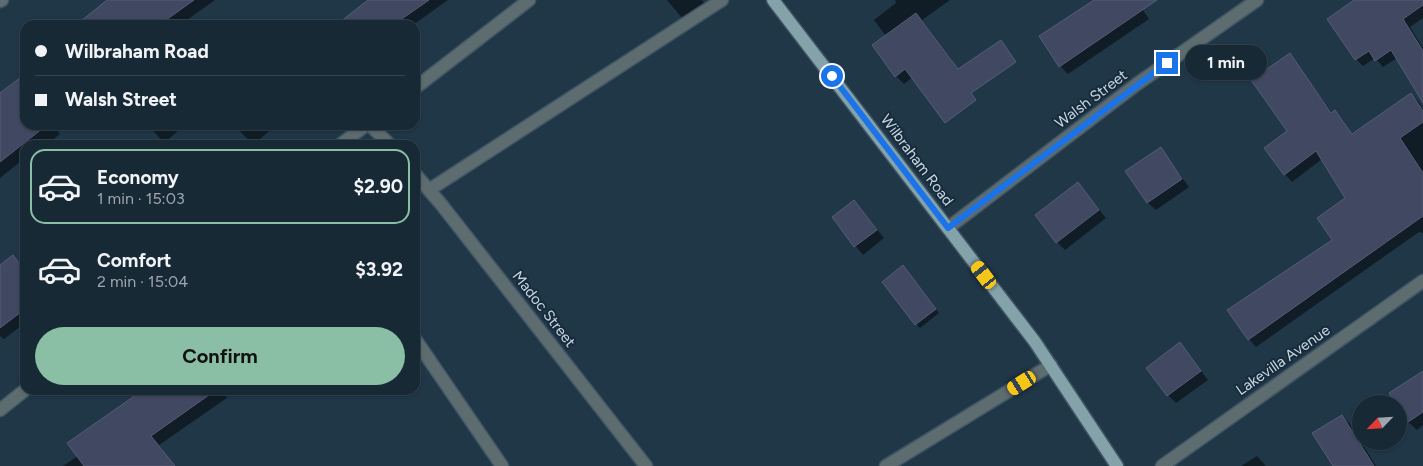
<!DOCTYPE html>
<meta charset="utf-8">
<style>
:root{--surface:#182936;--page:#253542;--text:#f1f3f6;--muted:#9fa6ad;--line:#364551;--accent:#8abfa5}
body{margin:0;font-family:Figtree,sans-serif;background:var(--page);color:var(--text);height:100vh;display:flex;flex-direction:column;font-size:19px;white-space:nowrap}
*{box-sizing:border-box;margin:0}
p{font-size:16px;color:var(--muted)}
.icon{flex:none;width:28px;height:28px;fill:none;stroke:currentColor;stroke-width:2;stroke-linecap:round;stroke-linejoin:round}
.map{position:relative;flex:1;overflow:hidden}
.drawer{position:absolute;left:20px;top:140px;width:400px;height:255px;display:flex;flex-direction:column;background:var(--surface);border-radius:15px;box-shadow:0 1px 4px #0004,0 0 0 1px var(--line)}
.drawer>*{flex:none}
.guide{position:absolute;left:20px;top:20px;width:400px;height:110px;border-radius:15px;box-shadow:0 1px 4px #0004,0 0 0 1px var(--line);display:grid;align-content:center;height:110px;padding:0 15px;background:var(--surface)}
.needle{width:32px;rotate:245deg}
.buttons{position:absolute;left:1352px;top:395px;display:grid;gap:10px}
.buttons a{display:grid;place-items:center;width:55px;height:55px;border-radius:50%;background:var(--surface);box-shadow:0 1px 4px #0004,0 0 0 1px var(--line);font-size:25px}
.end{position:absolute;width:22px;height:22px;margin:-11px;border:6px solid #1a73e8;background:#fff;box-shadow:0 0 0 2px #fff}
.from{border-radius:50%}
.bubble{position:absolute;height:35px;border-radius:18px;background:var(--surface);box-shadow:0 1px 4px #0004,0 0 0 1px var(--line);font-size:16px;font-weight:700;line-height:35px;text-align:center}
.car{position:absolute;width:15px;height:30px;margin:-15px -8px;border-radius:6px;box-shadow:0 0 4px 1px #0007;background:linear-gradient(#f5c518 24%,#345 0 40%,#f5c518 0 76%,#345 0 86%,#f5c518 0)}
.guide b{display:flex;align-items:center;gap:18px;height:48px;font-size:19px}
.guide b+b{border-top:1px solid var(--line)}
.guide i{width:12px;height:12px;background:var(--text)}
ul{padding:9px 0 0;list-style:none}
li{display:flex;align-items:center;gap:15px;height:75px;margin:0 10px 8px;padding:0 5px;border:2px solid transparent;border-radius:15px}
li div{flex:1}
li b{display:block;font-size:19px}
li em{font-style:normal;font-weight:700}
li.on{border-color:var(--accent)}
li>.icon{width:45px;height:45px;stroke-width:1.5}
.primary-button{display:flex;gap:10px;margin-top:auto;padding:10px 15px}
.primary-button a{flex:1;height:58px;border-radius:30px;background:var(--accent);color:#111;font-size:20px;font-weight:700;line-height:58px;text-align:center}
.map>svg:first-child{display:block}
.shadow{fill:#0007}
.building{fill:#414861;stroke:#555d76}
.lines{fill:none;stroke-linecap:round;stroke-linejoin:round}
.minor-casing{stroke:#3f5464;stroke-width:15}
.major-casing{stroke:#3f5464;stroke-width:15}
.minor{stroke:#5d6c6f;stroke-width:12}
.major{stroke:#83a2a9;stroke-width:12}
.route{stroke:#1a73e8;stroke-width:6}
.labels{text-anchor:middle;stroke-width:4;stroke-linejoin:round;paint-order:stroke}
.street-label{font-size:15px;fill:#cad7e2;stroke:#162c3d}
</style>
<div class="map">
<svg width="1423" height="466" viewBox="0 0 1423 466">
<rect width="100%" height="100%" fill="#203748"/>
<path class="shadow" d="M110 0H215L180 25H78Z
M378 0H448L413 25H338Z
M667 0H702L710 10 688 25Z
M895 0H950L922 20 952 60 920 83 913 77 904 84 896 76 886 36 874 20 896 3Z
M1095 0H1136L1149 19 1068 74 1060 66 1044 42Z
M1357 0H1423V18L1410 27 1423 48V91L1397 58 1383 67 1375 58 1363 66 1356 59Z
M1290 55 1333 114 1335 112 1343 120 1353 135 1411 94 1419 102 1423 109V233L1419 232 1256 347 1249 339 1334 240 1346 198 1322 159 1292 182 1285 174Z
M25 75V125H53L60 134 46 145H25V158L0 178V95Z
M148 125H185L164 143Z
M234 125H276L253 145Z
M1161 149 1189 187 1156 210 1147 202Z
M1077 183 1106 218 1065 250 1057 242Z
M854 202 884 238 863 255 833 218Z
M25 264V323L4 339 0 336V280Z
M907 271 939 313 920 328 916 324Z
M1180 344 1208 380 1176 403 1168 395Z
M1423 373V425L1417 430 1408 422 1399 404Z
M145 390H234L226 396 227 398 159 445 163 450 142 466H63L78 456Z
M1342 416 1350 424 1376 466H1334Z
M1257 456 1266 466H1241Z"/>
<path class="building" d="M107 0H194L159 25H76Z
M368 0H429L393 25H336Z
M1094 0H1157L1059 67 1039 36Z
M1354 0H1423V5L1403 19 1423 51V103L1391 50 1375 61 1369 51 1355 60 1327 19Z
M916 13 958 69 1001 40 1016 62 971 93 976 100 945 123 905 69 895 77 872 45Z
M1290 53 1331 113 1335 110 1352 134 1411 93 1423 111V122L1400 138 1423 173V216L1248 340 1227 310 1332 240 1317 218 1345 198 1316 151 1284 175 1264 148 1287 131 1251 80Z
M25 74V125H47L0 162V93Z
M1161 147 1182 179 1147 203 1125 171Z
M1078 182 1099 210 1056 243 1035 215Z
M854 200 877 230 854 247 832 217Z
M13 255 25 271V309L0 328V265Z
M903 265 936 309 915 325 882 282Z
M1180 342 1201 371 1167 396 1146 368Z
M1423 371V412L1408 422 1399 409V404H1396L1389 393Z
M143 390H216L151 436 175 466H84L67 443Z
M1342 415 1374 466H1333L1312 433Z"/>
<g class="lines">
<defs>
<path id="minor" d="M0 1 2 0
M415 88 529 0
M370 125 390 145
M340 145 366 125
M415 174 441 204 646 466
M429 190 722 0
M948 228 1137 84 1257 0
M415 339 502 466
M0 410 25 390
M886 466 1051 365
M1162 466 1423 281"/>
<path id="major" d="M773 0 1035 342 1117 466"/>
</defs>
<use href="#minor" class="minor-casing"/>
<use href="#major" class="major-casing"/>
<use href="#minor" class="minor"/>
<use href="#major" class="major"/>
</g>
<g class="lines">
<path class="route" d="M832 76 948 228 1167 63"/>
</g>
<g class="labels">
<g class="street-label">
<text transform="translate(1091 99) rotate(-37)" y="5">Walsh Street</text>
<text transform="translate(917 160) rotate(53)" y="5">Wilbraham Road</text>
<text transform="translate(544 309) rotate(52)" y="5">Madoc Street</text>
<text transform="translate(1283 360) rotate(-35)" y="5">Lakevilla Avenue</text>
</g>
</g>
</svg>
<div class="buttons">
<a><svg class="needle" viewBox="-14 -14 28 28"><path d="M0-13l5 13h-10z" fill="#e53935"/><path d="M0 13l5-13h-10z" fill="#9fa6ad"/></svg></a>
</div>
<i class="end from" style="left:832px;top:76px"></i>
<i class="end" style="left:1167px;top:63px"></i>
<div class="bubble" style="left:1185px;top:45px;width:82px">1 min</div>
<i class="car" style="left:984px;top:275px;rotate:323deg"></i>
<i class="car" style="left:1022px;top:383px;rotate:238deg"></i>
<div class="guide">
<b><i class="from"></i>Wilbraham Road</b>
<b><i></i>Walsh Street</b>
</div>
<section class="drawer">
<ul>
<li class="on"><svg class="icon" aria-label="car" viewBox="0 0 24 24"><path d="M5 17H2v-5l4-1 3-4h7l3 4 3 1v5h-3M9 17h6M6 11h13"/><circle cx="7" cy="17" r="2"/><circle cx="17" cy="17" r="2"/></svg><div><b>Economy</b><p>1 min · 15:03</p></div><em>$2.90</em></li>
<li><svg class="icon" aria-label="car" viewBox="0 0 24 24"><path d="M5 17H2v-5l4-1 3-4h7l3 4 3 1v5h-3M9 17h6M6 11h13"/><circle cx="7" cy="17" r="2"/><circle cx="17" cy="17" r="2"/></svg><div><b>Comfort</b><p>2 min · 15:04</p></div><em>$3.92</em></li>
</ul>
<div class="primary-button"><a>Confirm</a></div>
</section>
</div>
